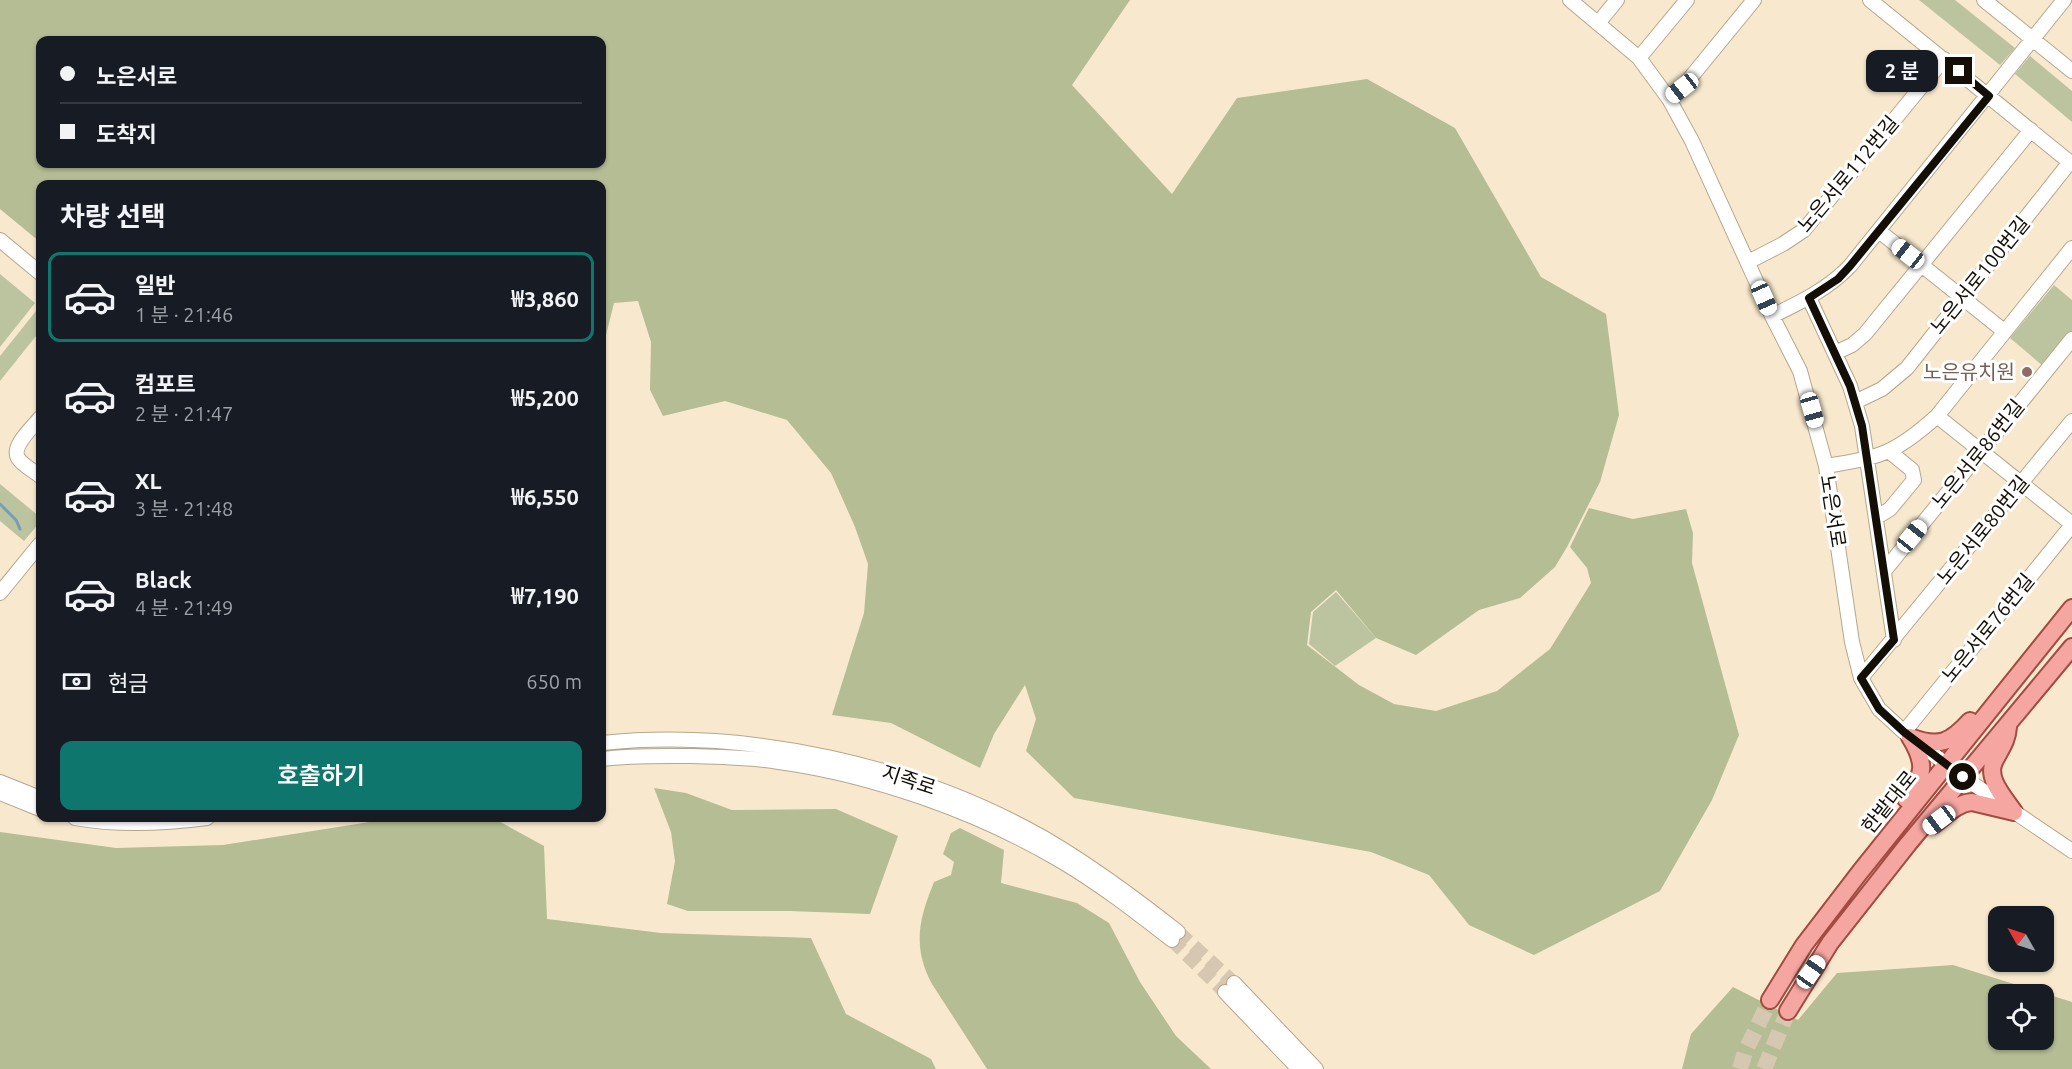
<!DOCTYPE html>
<html lang="ko">
<meta charset="utf-8">
<style>
:root{--surface:#171b24;--page:#242831;--text:#f1f3f6;--muted:#9ea1a6;--line:#363941;--accent:#0f766e}
body{margin:0;font-family:Ubuntu,"Noto Sans KR",sans-serif;background:var(--page);color:var(--text);height:100vh;display:flex;flex-direction:column;font-size:22px;white-space:nowrap}
*{box-sizing:border-box;margin:0}
p{font-size:20px;color:var(--muted)}
.icon{flex:none;width:33px;height:33px;fill:none;stroke:currentColor;stroke-width:2;stroke-linecap:round;stroke-linejoin:round}
.map{position:relative;flex:1;overflow:hidden}
.side{position:absolute;left:36px;top:180px;width:570px;height:642px;display:flex;flex-direction:column;background:var(--surface);border-radius:12px;box-shadow:0 2px 4px #0004}
.side>*{flex:none}
.top-card{position:absolute;left:36px;top:36px;width:570px;height:132px;border-radius:12px;box-shadow:0 2px 4px #0004;display:grid;align-content:center;height:132px;padding:0 24px;background:var(--surface)}
.needle{width:39px;rotate:309deg}
.buttons{position:absolute;left:1988px;top:906px;display:grid;gap:12px}
.buttons a{display:grid;place-items:center;width:66px;height:66px;border-radius:12px;background:var(--surface);box-shadow:0 2px 4px #0004;font-size:30px}
.end{position:absolute;width:27px;height:27px;margin:-14px;border:8px solid #140f06;background:#fff;box-shadow:0 0 0 3px #fff}
.from{border-radius:50%}
.bubble{position:absolute;height:42px;border-radius:12px;background:var(--surface);box-shadow:0 2px 4px #0004;font-size:20px;font-weight:600;line-height:42px;text-align:center}
.car{position:absolute;width:18px;height:36px;margin:-18px -9px;border-radius:8px;box-shadow:0 0 4px 2px #0007;background:linear-gradient(#fff 24%,#345 0 40%,#fff 0 76%,#345 0 86%,#fff 0)}
.top-card b{display:flex;align-items:center;gap:21px;height:57px;font-size:22px}
.top-card b+b{border-top:2px solid var(--line)}
.top-card i{width:15px;height:15px;background:var(--text)}
ul{padding:0;list-style:none}
li{display:flex;align-items:center;gap:18px;height:90px;margin:0 12px 9px;padding:0 12px;border:3px solid transparent;border-radius:12px}
li div{flex:1}
li b{display:block;font-size:22px}
li em{font-style:normal;font-weight:600}
li.on{border-color:var(--accent)}
li>.icon{width:54px;height:54px;stroke-width:1.5}
h2{padding:0 24px;font-size:27px;line-height:72px}
.pay{display:flex;align-items:center;gap:15px;height:66px;padding:0 24px;font-size:22px}
.pay p{margin-inline-start:auto}
.cta{display:flex;gap:12px;margin-top:auto;padding:12px 24px}
.cta a{flex:1;height:69px;border-radius:12px;background:var(--accent);color:#fff;font-size:24px;font-weight:600;line-height:69px;text-align:center}
.map>svg:first-child{display:block}
.green{fill:#bcc39f}
.forest{fill:#b5bd94;fill-rule:evenodd}
.lines{fill:none;stroke-linecap:round;stroke-linejoin:round}
.stream{stroke:#769db5;stroke-width:3}
.minor-tunnel{stroke:#d6c8b0;stroke-width:14;stroke-dasharray:14 7;stroke-linecap:butt}
.major-tunnel{stroke:#d6c8b0;stroke-width:16;stroke-dasharray:16 8;stroke-linecap:butt}
.minor-casing{stroke:#b5a78e;stroke-width:16}
.major-casing{stroke:#a24b42;stroke-width:20}
.minor{stroke:#fff;stroke-width:14}
.major{stroke:#f5a6a1;stroke-width:16}
.route{stroke:#140f06;stroke-width:8}
.education-dot{fill:#8d6e63;stroke:#fff;stroke-width:2}
.labels{text-anchor:middle;stroke-width:6;stroke-linejoin:round;paint-order:stroke}
.street-label{font-size:20px;fill:#140f06;stroke:#fff}
.education-label{font-size:20px;fill:#785e54;stroke:#fff;text-anchor:end}
</style>
<div class="map">
<svg width="2072" height="1069" viewBox="0 0 2072 1069">
<rect width="100%" height="100%" fill="#f8e9ce"/>
<path class="green" d="M1919 0H1955L2015 48 2000 65Z
M2030 56 2072 91V122L2015 74Z
M0 274 35 303 0 347Z
M2054 285 2072 300V331L2043 366 2010 338Z
M40 306V331L0 381V356Z
M0 484 40 517V522L24 541 0 521Z
M1336 592 1376 638 1335 666 1309 644 1313 612Z"/>
<path class="forest" d="M0 0H1130L1072 85 1172 194 1237 98 1367 79 1455 128 1541 277 1606 314 1619 415 1600 482 1567 547 1555 567 1520 598 1479 610 1416 655 1376 638 1336 590 1311 612 1307 645 1359 685 1394 704 1436 711 1497 691 1550 649 1591 583 1587 568 1570 547 1589 508 1633 519 1686 509 1693 533 1692 563 1739 735 1712 800 1660 891 1534 955 1469 925 1429 875 1371 852 1074 798 1026 751 1036 719 1025 685 994 734 980 768 891 723 832 715 864 613 868 564 855 527 831 473 787 420 725 401 663 416 650 390 651 342 638 301 614 303 602 351V184H40V242L0 209ZM602 40V164H40V40Z
M654 788 686 793 732 810 836 809 898 836 870 914 790 911H688L667 904 675 861 671 832Z
M395 818H493L544 846 547 919 661 933 811 938 846 1014 931 1059 936 1069H0V832L116 848 223 845Z
M960 828 1004 850 1001 883 1077 903 1109 923 1140 982 1176 1036 1211 1069H987L932 984C912 946 919 919 934 882L951 875 954 862 943 854 951 833Z
M1953 965 2072 1002V1069H1682L1691 1034 1733 987 1798 1020 1837 973ZM1998 994H2043V1040H1998Z"/>
<g class="lines">
<path class="stream" d="M0 504 16 520 20 529"/>
<path class="minor-tunnel" d="M1178 932 1234 983
M1172 940 1225 992"/>
<path class="major-tunnel" d="M1740 1069 1745 1052 1770 1000
M1764 1069 1788 1011"/>
<defs>
<path id="minor" d="M1570 0 1639 58 1669 99 1692 141 1772 316 1800 371 1826 466 1852 642 1861 678 1879 709 1904 732 1963 777 2072 851
M1870 0 2072 164
M1984 0 2072 71
M1599 22 1617 0
M1639 58 1687 0
M1669 99 1682 88 1754 0
M1879 231 2004 331
M0 240 40 273
M1748 262 1783 244 1804 230 1944 59
M1809 298 1850 386 1862 426 1894 640
M1772 316C1801 302 1828 289 1850 266L2064 0
M1835 353 1852 345 1865 334 2031 130
M1855 402 1882 389 1907 368 2070 162
M1937 416 2072 524
M40 418C33 427 11 446 18 458 22 465 34 471 40 476
M1826 466C1881 457 1895 454 1937 416L2072 248
M1877 517 1890 509 1914 480 1912 470 1890 452
M1885 570 2072 339
M0 593 40 544
M1861 678 2072 421
M1904 732 2072 525
M602 743C749 728 915 765 1044 838 1092 866 1135 898 1178 932
M602 759C632 755 662 756 692 756 721 757 750 757 779 762 873 775 978 812 1061 861 1100 884 1136 912 1172 940
M0 782 40 798
M0 793 40 809
M75 818C119 826 162 824 207 818
M1234 983 1316 1069
M1225 992 1299 1069"/>
<path id="major" d="M2008 727C2007 742 2000 749 1994 762 1986 779 2005 798 2014 812
M1910 737C1939 748 1950 743 1970 721
M1906 799C1925 775 1926 763 1910 737
M1933 825C1946 816 1956 803 1972 802L2014 812
M1770 1000 1804 945 1860 872 2072 608
M1788 1011 1830 943 1908 844 2072 647"/>
</defs>
<use href="#minor" class="minor-casing"/>
<use href="#major" class="major-casing"/>
<use href="#minor" class="minor"/>
<use href="#major" class="major"/>
</g>
<g class="lines">
<path class="route" d="M1959 71 1989 96 1850 266 1838 279 1809 298 1850 386 1862 426 1894 640 1861 678 1879 709 1904 732 1963 777"/>
</g>
<circle class="education-dot" cx="2027" cy="372" r="6"/>
<g class="labels">
<g class="street-label">
<text transform="translate(1848 174) rotate(-50)" y="7">노은서로112번길</text>
<text transform="translate(1980 275) rotate(-51)" y="7">노은서로100번길</text>
<text transform="translate(1978 454) rotate(-51)" y="7">노은서로86번길</text>
<text transform="translate(1833 511) rotate(81)" y="7">노은서로</text>
<text transform="translate(1983 530) rotate(-51)" y="7">노은서로80번길</text>
<text transform="translate(1988 628) rotate(-51)" y="7">노은서로76번길</text>
<text transform="translate(909 780) rotate(18)" y="7">지족로</text>
<text transform="translate(1889 802) rotate(-51)" y="7">한밭대로</text>
</g>
<g class="education-label">
<text x="2015" y="379">노은유치원</text>
</g>
</g>
</svg>
<div class="buttons">
<a><svg class="needle" viewBox="-14 -14 28 28"><path d="M0-13l5 13h-10z" fill="#e53935"/><path d="M0 13l5-13h-10z" fill="#9ea1a6"/></svg></a>
<a><svg class="icon" aria-label="locate" viewBox="0 0 24 24"><circle cx="12" cy="12" r="6"/><path d="M12 2v4M12 18v4M2 12h4M18 12h4"/></svg></a>
</div>
<i class="end from" style="left:1963px;top:777px"></i>
<i class="end" style="left:1959px;top:71px"></i>
<div class="bubble" style="left:1866px;top:50px;width:72px">2 분</div>
<i class="car" style="left:1682px;top:88px;rotate:232deg"></i>
<i class="car" style="left:1908px;top:254px;rotate:308deg"></i>
<i class="car" style="left:1764px;top:298px;rotate:156deg"></i>
<i class="car" style="left:1812px;top:410px;rotate:164deg"></i>
<i class="car" style="left:1912px;top:536px;rotate:39deg"></i>
<i class="car" style="left:1939px;top:820px;rotate:233deg"></i>
<i class="car" style="left:1811px;top:972px;rotate:35deg"></i>
<div class="top-card">
<b><i class="from"></i>노은서로</b>
<b><i></i>도착지</b>
</div>
<section class="side">
<h2>차량 선택</h2>
<ul>
<li class="on"><svg class="icon" aria-label="car" viewBox="0 0 24 24"><path d="M5 17H2v-5l4-1 3-4h7l3 4 3 1v5h-3M9 17h6M6 11h13"/><circle cx="7" cy="17" r="2"/><circle cx="17" cy="17" r="2"/></svg><div><b>일반</b><p>1 분 · 21:46</p></div><em>₩3,860</em></li>
<li><svg class="icon" aria-label="car" viewBox="0 0 24 24"><path d="M5 17H2v-5l4-1 3-4h7l3 4 3 1v5h-3M9 17h6M6 11h13"/><circle cx="7" cy="17" r="2"/><circle cx="17" cy="17" r="2"/></svg><div><b>컴포트</b><p>2 분 · 21:47</p></div><em>₩5,200</em></li>
<li><svg class="icon" aria-label="car" viewBox="0 0 24 24"><path d="M5 17H2v-5l4-1 3-4h7l3 4 3 1v5h-3M9 17h6M6 11h13"/><circle cx="7" cy="17" r="2"/><circle cx="17" cy="17" r="2"/></svg><div><b>XL</b><p>3 분 · 21:48</p></div><em>₩6,550</em></li>
<li><svg class="icon" aria-label="car" viewBox="0 0 24 24"><path d="M5 17H2v-5l4-1 3-4h7l3 4 3 1v5h-3M9 17h6M6 11h13"/><circle cx="7" cy="17" r="2"/><circle cx="17" cy="17" r="2"/></svg><div><b>Black</b><p>4 분 · 21:49</p></div><em>₩7,190</em></li>
</ul>
<div class="pay"><svg class="icon" aria-label="cash" viewBox="0 0 24 24"><path d="M3 7h18v10H3z"/><circle cx="12" cy="12" r="2"/></svg>현금<p>650 m</p></div>
<div class="cta"><a>호출하기</a></div>
</section>
</div>
